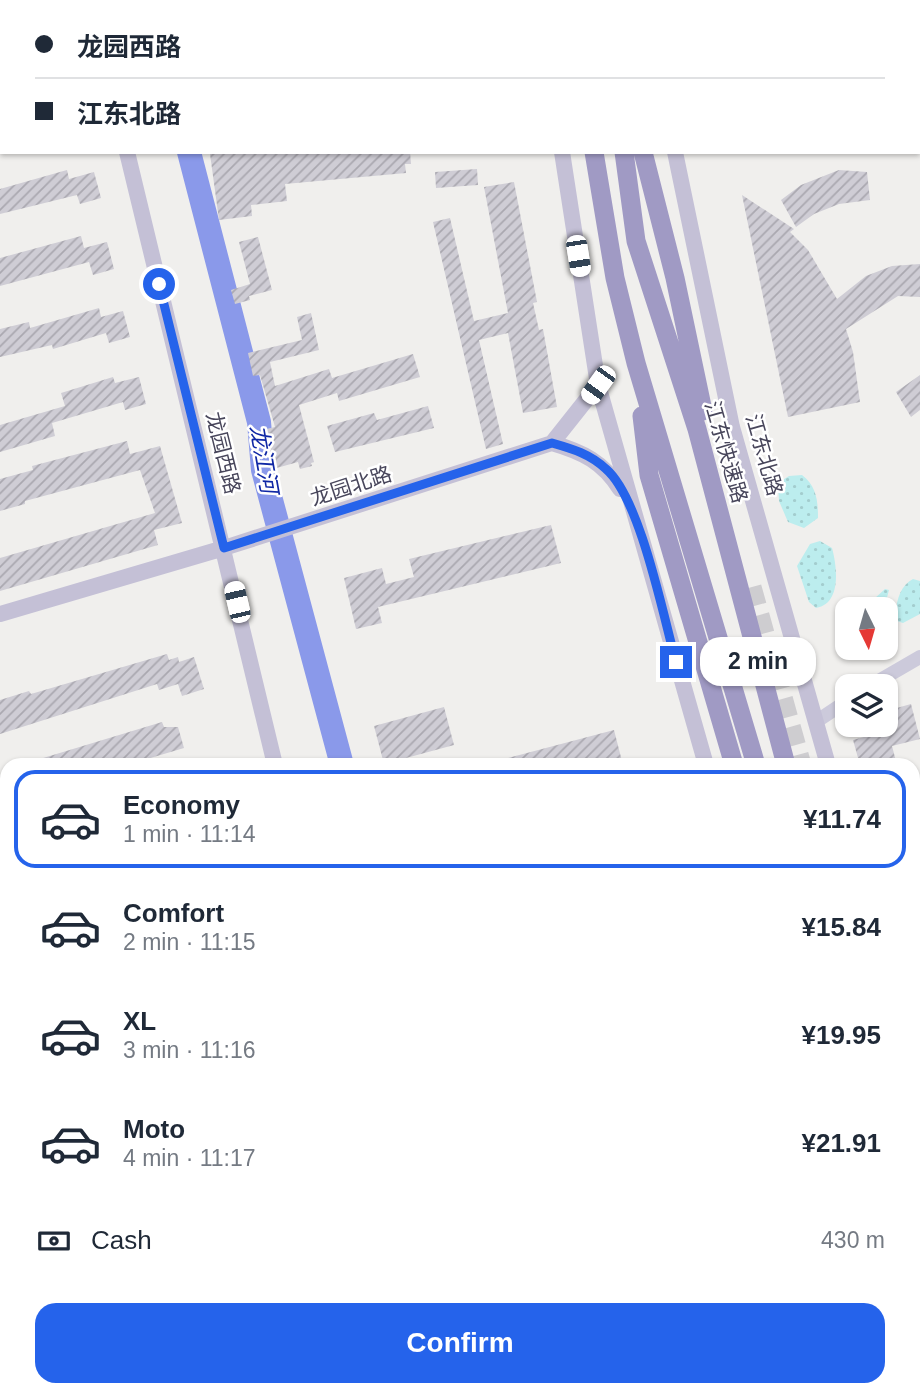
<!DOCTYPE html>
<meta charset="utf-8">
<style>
:root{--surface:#fff;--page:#f6f6f7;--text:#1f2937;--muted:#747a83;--line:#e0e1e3;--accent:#2563eb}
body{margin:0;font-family:Arial,"Noto Sans SC",sans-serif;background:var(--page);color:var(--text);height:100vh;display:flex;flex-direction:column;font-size:26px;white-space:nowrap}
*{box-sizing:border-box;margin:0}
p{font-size:23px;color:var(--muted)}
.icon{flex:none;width:38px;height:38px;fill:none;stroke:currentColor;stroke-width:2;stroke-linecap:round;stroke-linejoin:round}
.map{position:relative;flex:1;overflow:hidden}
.side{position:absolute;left:0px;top:758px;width:920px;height:639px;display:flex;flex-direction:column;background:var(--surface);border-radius:21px 21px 0 0;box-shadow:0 2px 5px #0004}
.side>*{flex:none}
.top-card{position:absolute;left:0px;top:0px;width:920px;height:154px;box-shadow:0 2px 5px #0004;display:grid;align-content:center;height:154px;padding:0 35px;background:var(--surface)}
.needle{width:46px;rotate:175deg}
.fabs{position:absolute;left:835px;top:597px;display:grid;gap:14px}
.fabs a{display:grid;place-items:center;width:63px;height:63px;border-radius:14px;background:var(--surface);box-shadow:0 2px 5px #0004;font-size:35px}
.end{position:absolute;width:32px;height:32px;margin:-16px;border:9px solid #2563eb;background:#fff;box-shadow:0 0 0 4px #fff}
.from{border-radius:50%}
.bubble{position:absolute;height:49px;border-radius:21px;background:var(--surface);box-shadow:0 2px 5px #0004;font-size:23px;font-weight:800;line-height:49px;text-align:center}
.car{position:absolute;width:21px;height:42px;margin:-21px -10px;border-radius:9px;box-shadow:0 0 5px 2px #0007;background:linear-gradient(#fff 24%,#345 0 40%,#fff 0 76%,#345 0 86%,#fff 0)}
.top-card b{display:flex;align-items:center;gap:24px;height:66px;font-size:26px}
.top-card b+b{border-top:2px solid var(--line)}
.top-card i{width:18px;height:18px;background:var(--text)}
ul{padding:12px 0 0;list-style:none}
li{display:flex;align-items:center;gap:21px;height:98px;margin:0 14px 10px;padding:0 21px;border:4px solid transparent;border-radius:21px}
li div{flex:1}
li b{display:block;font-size:26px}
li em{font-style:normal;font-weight:800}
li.current{border-color:var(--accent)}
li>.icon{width:63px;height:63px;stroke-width:1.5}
.pay{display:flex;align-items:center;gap:18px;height:77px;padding:0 35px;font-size:26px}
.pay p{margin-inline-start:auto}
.action{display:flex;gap:14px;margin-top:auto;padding:14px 35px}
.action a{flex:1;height:80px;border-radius:21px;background:var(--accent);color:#fff;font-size:28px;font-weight:800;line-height:80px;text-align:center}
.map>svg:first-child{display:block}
.grass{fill:url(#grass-dots)}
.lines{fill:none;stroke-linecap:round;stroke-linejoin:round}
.river{stroke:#8a99ea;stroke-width:24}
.building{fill:url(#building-hatch)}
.trunk-tunnel{stroke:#cecdd0;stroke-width:19;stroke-dasharray:19 10;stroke-linecap:butt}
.path{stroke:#75bfcb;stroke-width:2.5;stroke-dasharray:5 3.5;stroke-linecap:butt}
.tertiary{stroke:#cccadb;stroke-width:14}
.secondary{stroke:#c4c0d6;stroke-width:16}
.primary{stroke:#b1aecc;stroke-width:18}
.trunk{stroke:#a09ac4;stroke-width:19}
.route{stroke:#2563eb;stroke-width:9}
.labels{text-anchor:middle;stroke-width:5;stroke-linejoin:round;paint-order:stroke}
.street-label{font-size:21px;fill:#48465b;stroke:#fff}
.water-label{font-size:23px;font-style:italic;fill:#0f27a5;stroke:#fff}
</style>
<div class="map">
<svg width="920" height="1395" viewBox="0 0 920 1395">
<defs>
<pattern id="grass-dots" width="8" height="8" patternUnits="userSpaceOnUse" patternTransform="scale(1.75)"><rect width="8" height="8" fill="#bcedee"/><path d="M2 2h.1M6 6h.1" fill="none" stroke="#a3cdce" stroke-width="1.8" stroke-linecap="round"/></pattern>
<pattern id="building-hatch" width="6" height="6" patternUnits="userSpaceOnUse" patternTransform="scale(1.75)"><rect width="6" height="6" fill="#cfcdd5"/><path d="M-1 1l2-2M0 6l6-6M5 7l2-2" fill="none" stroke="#aaa8b0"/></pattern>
</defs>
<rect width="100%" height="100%" fill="#f0efed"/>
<path class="grass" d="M802 475C816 486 818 499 818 518L804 528 788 522 779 501 778 483 789 476Z
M820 541 832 548C837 566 842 604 816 608L809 602 797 566 810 544Z
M913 579 920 581V614L903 623 897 621C894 606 899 586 913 579Z
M885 589 889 590 884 609H863Z"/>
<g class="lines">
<path class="river" d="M148 0 149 2
M189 152 259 422 263 470 342 765"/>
</g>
<path class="building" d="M227 152H410L411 164H405L406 173 285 184 287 201 251 205 252 216 219 220 210 154Z
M477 169 478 185 436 188 435 172Z
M67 170 69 179 94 172 101 198 80 204 77 195 0 214V189Z
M839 170 867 172 870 200 839 204 814 214 796 227 781 200 801 185Z
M514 182 537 302 533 303 539 330 543 329 557 407 523 413 508 333 479 340 503 444 486 449 433 222 450 218 474 321 508 313 484 187Z
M742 195 794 229 790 232 808 250 837 299 866 276 892 266 920 264V297L898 296 846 329 853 352 860 402 788 417Z
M81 236 84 248 107 242 114 269 93 275 89 262 0 286V258Z
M258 237 272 290 249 296 250 300 235 304 231 290 250 284 239 242Z
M99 308 101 317 123 311 130 337 109 343 106 333 53 349 52 345 0 357V329L29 322 30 328Z
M311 313 319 350 270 362 275 386 329 369 332 378 413 354 420 377 339 401 337 393 299 405 314 462 311 463 312 466 300 469 298 462 273 469 262 430 275 427 260 375 253 376 248 353 302 340 297 317Z
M920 375V410L911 417 896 392Z
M113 377 115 383 139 377 146 404 125 410 123 402 52 423 55 436 0 452V425L65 406 61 393Z
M428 406 434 428 335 452 327 426 374 413 377 420Z
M127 441 130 454 160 446 182 523 154 530 158 545 0 591V558L155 513 140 470 25 501V504L0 511V479L33 470 32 466Z
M551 525 561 563 378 607 382 623 356 629 344 578 382 568 386 584 414 577 409 559Z
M167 654 169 660 178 657 179 662 194 657 204 689 182 696 178 684 159 690 157 684 0 734V700L29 691 31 694Z
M911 704 920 739 892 746 897 765H860L853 740 871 735 868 724H886V711Z
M444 707 454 745 384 764 374 726Z
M162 722 164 727H178L184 748 127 765H30V762Z
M614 730 623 765H497V761Z"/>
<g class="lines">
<path class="trunk-tunnel" d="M752 587 802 765
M914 1128 920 1135
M914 1210 920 1208"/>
<path class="path" d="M0 1386 7 1383"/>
<path class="tertiary" d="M0 142 2 141
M870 686 920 657
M817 721 847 701
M0 1123 7 1120
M0 1254 7 1277"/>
<path class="secondary" d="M98 0V2
M647 0V2
M127 152 275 765
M562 152 598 385 706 765
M675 152 732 427 828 765
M552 443C583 452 603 462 620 489
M552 443 598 385
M0 614 224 548 552 443
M886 1390 887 1395"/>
<path class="primary" d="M914 1078 920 1093
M914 1225 920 1224
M914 1384 920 1390
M20 1395 33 1390
M168 1395 193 1390"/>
<path class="trunk" d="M542 0 543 2
M578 0V2
M605 0V2
M594 152 615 278 636 363 756 765
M624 152 636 241 697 429 786 765
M643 152 675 278 703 411
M642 416 649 475 734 765
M914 1167 920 1192
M914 1278 920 1277
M80 1395 101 1390"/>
</g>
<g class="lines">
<path class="route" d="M159 284 224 548 552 443C573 449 590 454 606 469 640 498 663 615 676 662"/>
</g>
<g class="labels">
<g class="street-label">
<text transform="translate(726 452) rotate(74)" y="7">江东快速路</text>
<text transform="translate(223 453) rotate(76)" y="7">龙园西路</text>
<text transform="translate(764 455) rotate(74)" y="7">江东北路</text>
<text transform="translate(351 486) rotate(-18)" y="7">龙园北路</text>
</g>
<g class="water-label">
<text transform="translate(264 459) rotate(80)" y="8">龙江河</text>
</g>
</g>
</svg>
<div class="fabs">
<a><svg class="needle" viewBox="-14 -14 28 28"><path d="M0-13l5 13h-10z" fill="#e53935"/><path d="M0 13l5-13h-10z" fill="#747a83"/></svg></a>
<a><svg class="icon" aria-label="layers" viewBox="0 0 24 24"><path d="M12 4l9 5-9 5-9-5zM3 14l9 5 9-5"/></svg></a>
</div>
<i class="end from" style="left:159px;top:284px"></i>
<i class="end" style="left:676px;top:662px"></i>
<div class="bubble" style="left:700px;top:637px;width:116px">2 min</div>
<i class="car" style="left:578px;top:256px;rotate:171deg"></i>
<i class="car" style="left:598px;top:385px;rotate:216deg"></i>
<i class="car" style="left:237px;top:602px;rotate:347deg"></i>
<div class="top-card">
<b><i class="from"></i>龙园西路</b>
<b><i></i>江东北路</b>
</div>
<section class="side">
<ul>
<li class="current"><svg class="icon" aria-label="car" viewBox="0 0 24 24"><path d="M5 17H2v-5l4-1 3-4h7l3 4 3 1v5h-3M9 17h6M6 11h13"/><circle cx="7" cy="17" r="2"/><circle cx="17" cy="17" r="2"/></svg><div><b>Economy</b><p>1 min · 11:14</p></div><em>¥11.74</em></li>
<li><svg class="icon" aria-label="car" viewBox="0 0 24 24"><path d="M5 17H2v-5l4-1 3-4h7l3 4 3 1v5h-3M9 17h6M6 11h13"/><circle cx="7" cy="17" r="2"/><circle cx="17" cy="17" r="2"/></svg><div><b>Comfort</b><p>2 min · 11:15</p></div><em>¥15.84</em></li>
<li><svg class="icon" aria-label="car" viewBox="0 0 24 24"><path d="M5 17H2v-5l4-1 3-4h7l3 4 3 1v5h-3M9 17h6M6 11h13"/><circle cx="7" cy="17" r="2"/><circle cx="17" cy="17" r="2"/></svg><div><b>XL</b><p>3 min · 11:16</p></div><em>¥19.95</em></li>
<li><svg class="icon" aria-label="car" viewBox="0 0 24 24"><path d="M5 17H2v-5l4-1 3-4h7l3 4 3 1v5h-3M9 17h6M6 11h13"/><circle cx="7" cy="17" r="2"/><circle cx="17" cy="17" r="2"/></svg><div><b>Moto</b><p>4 min · 11:17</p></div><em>¥21.91</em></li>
</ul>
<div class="pay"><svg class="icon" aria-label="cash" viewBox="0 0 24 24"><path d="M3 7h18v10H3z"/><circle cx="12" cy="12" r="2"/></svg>Cash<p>430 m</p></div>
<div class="action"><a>Confirm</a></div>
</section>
</div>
